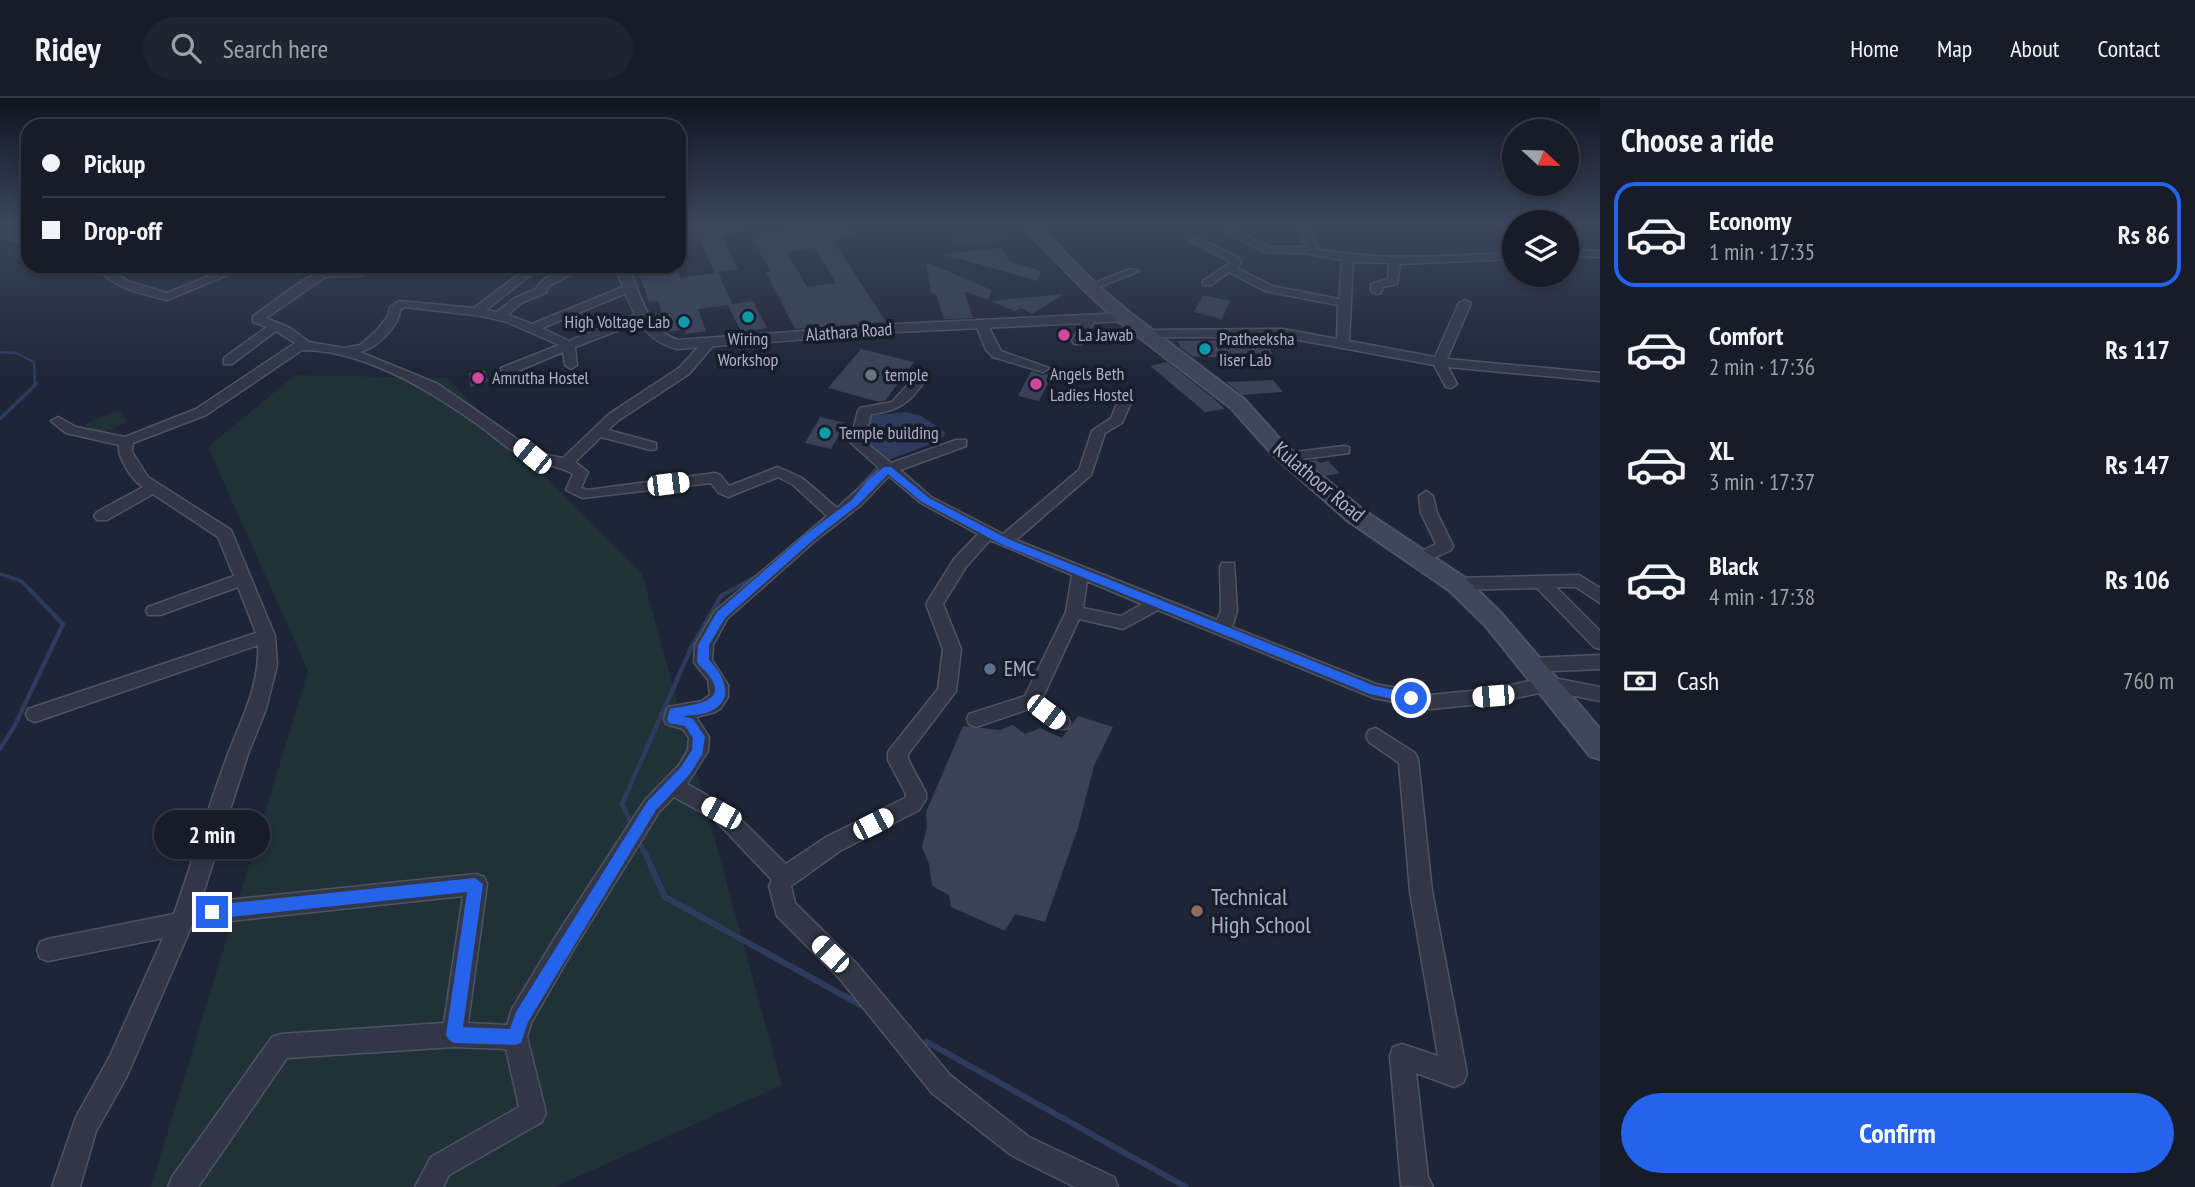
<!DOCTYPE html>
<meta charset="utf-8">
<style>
:root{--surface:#161c28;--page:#1f2530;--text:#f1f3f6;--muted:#9ea1a8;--line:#353a45;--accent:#2563eb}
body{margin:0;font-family:"PT Sans Narrow",sans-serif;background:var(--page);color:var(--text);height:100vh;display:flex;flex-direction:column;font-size:26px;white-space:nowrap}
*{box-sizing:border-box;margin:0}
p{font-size:23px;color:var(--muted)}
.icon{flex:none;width:38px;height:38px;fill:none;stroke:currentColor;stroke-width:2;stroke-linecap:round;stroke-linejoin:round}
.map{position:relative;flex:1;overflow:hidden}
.sheet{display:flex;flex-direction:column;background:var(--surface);width:595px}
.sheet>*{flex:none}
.hud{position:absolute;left:21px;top:21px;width:665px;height:154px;border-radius:21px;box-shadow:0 4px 10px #0003,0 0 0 2px var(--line);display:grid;align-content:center;height:154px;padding:0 21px;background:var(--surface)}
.needle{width:46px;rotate:112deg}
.tools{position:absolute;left:1502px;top:21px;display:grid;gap:14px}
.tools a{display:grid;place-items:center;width:77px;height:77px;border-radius:50%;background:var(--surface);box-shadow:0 4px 10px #0003,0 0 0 2px var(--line);font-size:35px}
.end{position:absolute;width:32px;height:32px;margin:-16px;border:9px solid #2563eb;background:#fff;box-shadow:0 0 0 4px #fff}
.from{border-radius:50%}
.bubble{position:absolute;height:49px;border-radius:24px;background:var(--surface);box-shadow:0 4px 10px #0003,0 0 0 2px var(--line);font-size:23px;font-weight:700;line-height:49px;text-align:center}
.car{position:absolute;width:21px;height:42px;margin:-21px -10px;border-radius:9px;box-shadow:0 0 5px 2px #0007;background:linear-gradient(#fff 24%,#345 0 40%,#fff 0 76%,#345 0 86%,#fff 0)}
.hud b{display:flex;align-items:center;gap:24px;height:66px;font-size:26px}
.hud b+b{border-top:2px solid var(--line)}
.hud i{width:18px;height:18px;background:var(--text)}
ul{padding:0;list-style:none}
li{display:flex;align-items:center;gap:21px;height:105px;margin:0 14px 10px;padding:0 7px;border:4px solid transparent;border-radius:21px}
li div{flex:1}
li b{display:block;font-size:26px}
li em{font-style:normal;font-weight:700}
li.active{border-color:var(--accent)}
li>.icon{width:63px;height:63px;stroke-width:1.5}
h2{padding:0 21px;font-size:32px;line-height:84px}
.pay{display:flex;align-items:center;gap:18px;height:77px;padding:0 21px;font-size:26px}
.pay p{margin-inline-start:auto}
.button{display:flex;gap:14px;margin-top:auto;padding:14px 21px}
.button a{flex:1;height:80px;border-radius:42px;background:var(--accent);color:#fff;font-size:28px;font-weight:700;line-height:80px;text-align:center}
header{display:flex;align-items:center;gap:42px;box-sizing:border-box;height:98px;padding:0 35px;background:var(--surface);border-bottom:2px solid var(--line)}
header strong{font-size:33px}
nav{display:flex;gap:38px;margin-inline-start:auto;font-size:24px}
.search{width:490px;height:63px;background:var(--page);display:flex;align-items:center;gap:18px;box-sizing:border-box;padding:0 24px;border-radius:38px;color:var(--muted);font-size:26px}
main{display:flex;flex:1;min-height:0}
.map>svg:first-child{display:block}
.green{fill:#203137}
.water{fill:#2f3b5d}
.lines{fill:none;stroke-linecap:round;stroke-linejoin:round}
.stream-far3{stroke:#2f3b5d;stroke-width:2.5}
.stream-far2{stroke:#2f3b5d;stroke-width:3.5}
.stream-far1{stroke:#2f3b5d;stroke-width:4.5}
.stream{stroke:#2f3b5d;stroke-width:6}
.building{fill:#3a4257;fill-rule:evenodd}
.minor-casing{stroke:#4f5465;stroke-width:3}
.tertiary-casing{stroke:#4f5465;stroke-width:3}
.secondary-casing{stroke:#4f5465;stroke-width:4}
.minor{fill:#313747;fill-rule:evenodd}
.tertiary{fill:#313747;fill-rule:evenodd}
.secondary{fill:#3f455a;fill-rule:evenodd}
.route{fill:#2563eb}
.culture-dot{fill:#0f9aa8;stroke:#171d2b;stroke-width:2.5}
.hotel-dot{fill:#d1479c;stroke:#171d2b;stroke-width:2.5}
.worship-dot{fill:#6b7280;stroke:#171d2b;stroke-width:2.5}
.service-dot{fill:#5c6f8a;stroke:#171d2b;stroke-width:2.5}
.education-dot{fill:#8d6e63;stroke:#171d2b;stroke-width:2.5}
.labels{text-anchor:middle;stroke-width:7;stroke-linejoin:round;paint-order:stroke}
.far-poi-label{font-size:18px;fill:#abb1c4;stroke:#171d2b;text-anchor:start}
.far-street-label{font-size:18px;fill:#abb1c4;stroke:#171d2b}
.street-label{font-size:21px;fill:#abb1c4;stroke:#171d2b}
.poi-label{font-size:21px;fill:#abb1c4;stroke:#171d2b;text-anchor:start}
.near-poi-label{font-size:24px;fill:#abb1c4;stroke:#171d2b;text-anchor:start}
</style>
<header>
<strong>Ridey</strong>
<div class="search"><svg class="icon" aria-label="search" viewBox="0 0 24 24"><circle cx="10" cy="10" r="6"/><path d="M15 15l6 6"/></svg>Search here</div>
<nav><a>Home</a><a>Map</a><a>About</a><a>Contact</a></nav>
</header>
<main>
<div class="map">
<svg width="1600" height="1089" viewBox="0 0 1600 1089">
<rect width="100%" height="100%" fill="#1e2536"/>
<path class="green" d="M890 126H998L1011 138C991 149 970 145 949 145L948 137 942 132 893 131Z
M295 277 447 280 642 475 782 987 555 1089H151L308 573 208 349Z
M118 312 128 324 95 338 85 326Z"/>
<path class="water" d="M906 314 921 318 945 334 944 338 936 344 883 364 867 356 858 325 866 318Z"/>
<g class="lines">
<path class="stream-far3" d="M0 254 16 255 34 264 35 288"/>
<path class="stream-far2" d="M0 321 36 286
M858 391 876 371
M788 451 811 432
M0 476 21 483 31 493
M730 493 758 477"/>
<path class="stream-far1" d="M0 651 15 627 63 526 29 491
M633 729 622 706 691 550 721 498 733 491
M638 741 645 755"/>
<path class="stream" d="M644 753 665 799 859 906
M927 944 1186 1089"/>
</g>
<path class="building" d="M679 126H741L742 134 721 137 738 172 718 174 732 206 753 203 767 230 741 234 728 207 698 211 706 233 686 236 685 231 668 234 658 203 649 204 637 170 676 168 680 180 715 175 699 140 679 143Z
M790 126H848L857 139 833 142 886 224 795 231 766 174H771L750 136 792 130ZM815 150 836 185 807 189 787 154Z
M1001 150 1009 163 1041 173 1038 183 942 156Z
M926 164 992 192 988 202 964 193 973 220 944 221 936 196 931 195Z
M1064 196 1032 216 1021 210 1015 213 990 203Z
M1203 197 1230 203 1222 221 1194 214Z
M1257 242 1267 243 1273 259 1232 255 1234 259H1193L1181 250 1177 243Z
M861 251 914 264 885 303 879 304 828 290Z
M1167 264 1212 299 1225 311 1205 314 1150 268Z
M485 272 488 284 470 289 469 275Z
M1031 273 1042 277 1053 275 1039 303 1018 298Z
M1273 282 1283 294 1242 297 1226 284Z
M820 319 846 325 831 351 805 345Z
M1317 362 1320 365 1328 363 1340 375 1326 378 1308 363Z
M1078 618 1113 629 1094 668 1078 730 1045 824 1015 816 1005 833 951 809 949 797 932 788 929 766 922 749 927 729 926 714 963 628 1000 632 1013 627 1025 636 1040 630 1062 640Z"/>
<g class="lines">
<defs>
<path id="minor" d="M1213 126H1226L1269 149H1307L1295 126H1305L1319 152C1384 163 1448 158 1514 155V161L1400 166 1397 186 1383 189 1381 195 1377 196 1371 193V186L1388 181 1389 165 1353 164 1349 243 1435 259 1459 205 1465 202 1471 205 1447 261 1600 275V283L1448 269 1457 286 1451 290 1446 289 1434 267 1283 239H1143L1141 236 1147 232 1283 231 1337 241 1338 207 1265 193 1229 174 1211 187H1203V183L1231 164 1188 142 1197 140 1238 159 1241 164 1237 170 1272 188 1339 201 1342 162 1304 155 1263 154Z
M0 132 28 141V147L0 138Z
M1566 152 1600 153V159L1566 158Z
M96 168H107L127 183 167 195 234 168H249L167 202C142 196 111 190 96 168Z
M366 168H378C360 186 346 174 324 180L266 220 290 230 309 244 344 250 360 247 377 232 388 218 390 209 399 203 474 210 530 168H542L486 212 497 214 513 201 536 191C544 175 572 168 588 168L549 188 545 195 521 205 508 217 532 226 628 187H636V191L542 230 569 243 637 216H645V222L575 249 577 267 571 271 565 267 563 254 511 276H501V270L559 247 507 224 482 218 405 209 400 212C399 229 375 251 360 254L438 286 537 355 563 360 609 316 679 270 704 243H712V249L689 276 619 322 608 332 656 345V351L651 352 601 339 575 364 588 374 581 390 588 392 715 375 720 377 729 388 778 369 802 380 837 410 880 371 850 344 858 313 860 310 892 304 913 281 918 280 924 284C909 306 897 313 871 316L864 343 891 365 956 342H966V348L900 372 931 399 1003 436 1079 372 1092 333 1111 320 1118 303 1125 299 1132 303 1122 325 1105 335 1091 377 1016 442 1217 522 1221 513 1220 469 1222 465H1234L1237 513 1232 529 1376 586 1430 597 1492 591 1549 579 1600 589V603L1549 593 1492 605 1430 611 1374 600 1158 512 1123 531 1079 521 1042 601 1068 620 1070 625 1068 630C1053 635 1040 620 1029 611L976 629 969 626 967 621 969 616 1025 598 1066 514 1072 477 990 442 966 469 943 506 961 551 956 593 908 656V661L926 695V701L919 712 840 753 791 788 795 805 856 865 950 977 1029 1039 1114 1079 1118 1089H1075L1011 1057 932 995 840 881 777 818 769 788 772 782 714 721 674 699 659 714 572 854 531 925 527 939 546 1015 542 1024 449 1077 443 1089H415L431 1059 519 1009 506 951 454 949 287 960 198 1089H168L172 1079 272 939 281 936 444 925 463 798 192 827 127 978 96 1033 80 1089H52L76 1019 109 960 163 840 48 863 40 860 37 852 40 844 48 841 174 816C193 763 208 709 228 656 242 620 260 587 258 547L35 624 28 621 26 616 28 611 256 535 238 489 160 517H148L146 513 148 509 234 478 218 439 153 396 107 422H97L94 418 97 414 143 389C132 382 117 359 119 347L66 335 51 323 58 319 76 329 125 339 196 311 295 245 276 233 232 266H224V260L267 229 253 224V218C273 205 295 185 318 175 333 169 353 177 366 168ZM302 252C362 252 426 290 474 324 491 335 508 353 527 361 542 368 558 366 573 376L566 392 582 400 711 385 719 395 728 399 778 379 792 386 827 418 715 513 695 547 694 564 708 582 710 597 702 603 668 609 664 621 666 626 683 631 689 640 688 652 679 667 645 702 556 838 512 911 507 927 468 925 487 786 484 779 476 776 200 805 248 656 266 611 277 567 275 538 231 432 148 379 132 354 133 345 206 317ZM889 378 921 405 978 436 954 461 926 506 943 551 938 591 888 654V662L906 696 905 700 826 739 786 766 728 709 687 686 708 653 709 639 696 619 715 614 721 610 728 599V587L712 562 713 547 727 521 815 443 861 407ZM1087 483 1142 506 1121 518 1083 510Z
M1130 171 1139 173 1094 191 1084 189Z
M1085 218 1095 221 1082 246H1074L1072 243Z
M977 222H985L1001 253 1049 270 1043 274 993 259 986 252 975 225Z
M1344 348 1349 349V355L1287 363 1280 359 1287 355Z
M1426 393 1433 398 1437 415 1453 448 1451 452 1419 467 1411 461 1413 457 1436 446 1421 415 1419 398Z
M1579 477 1600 490V505L1576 489H1556L1600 533V551L1594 549 1537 490 1457 492 1449 486 1457 480Z
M1600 557V571L1532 574 1526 572 1523 567 1526 562 1532 560Z
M1376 630 1415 655 1418 661 1432 793 1467 976 1463 985 1454 989 1416 975 1428 1079 1433 1089 1401 1088 1390 958 1393 949 1402 946 1438 958 1410 793 1399 665 1369 644 1366 638 1369 632Z"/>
<path id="tertiary" d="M614 168H628C641 196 646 231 678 242L898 226 1124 215 1131 219 1124 223 898 234 677 251C636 241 630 202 614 168Z"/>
<path id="secondary" d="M1021 126H1036L1096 186 1130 215 1245 302 1286 348 1363 412 1465 480 1501 515 1600 631V661L1590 658 1485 527 1449 492 1347 422 1272 356 1231 310 1118 223 1084 192Z"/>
</defs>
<use href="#minor" class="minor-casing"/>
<use href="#tertiary" class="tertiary-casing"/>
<use href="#secondary" class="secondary-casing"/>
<use href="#minor" class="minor"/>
<use href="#tertiary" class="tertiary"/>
<use href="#secondary" class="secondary"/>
</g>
<linearGradient id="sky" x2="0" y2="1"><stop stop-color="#10141e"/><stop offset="0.45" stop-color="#3b465d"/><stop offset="1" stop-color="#3b465d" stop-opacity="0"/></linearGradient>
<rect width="1600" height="279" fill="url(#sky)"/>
<path class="route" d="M884 369H891L929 400 1008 441 1375 588 1411 596 1417 600 1411 605 1370 596 1001 446 922 404 888 376 859 406 813 442 725 520 709 547V562C723 576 736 601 711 613 704 617 692 617 683 618L693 621 705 639 702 657 690 676 656 712 528 924 521 945 515 947 454 945 449 942 446 937 467 794 212 821 206 819 204 814 206 809 212 807 475 780 483 786 463 929 510 931 516 914 647 704 681 669 692 652 693 640 685 628 669 625 667 621 670 611C688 606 732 607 708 576 705 572 700 569 697 564L698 547 717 514 805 437 852 402 867 383Z"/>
<g class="culture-dot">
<circle cx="748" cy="219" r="7"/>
<circle cx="684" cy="224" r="7"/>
<circle cx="1205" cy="251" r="7"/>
<circle cx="825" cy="335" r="7"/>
</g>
<g class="hotel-dot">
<circle cx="1064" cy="237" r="7"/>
<circle cx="478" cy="280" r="7"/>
<circle cx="1036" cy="286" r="7"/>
</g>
<circle class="worship-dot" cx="871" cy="277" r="7"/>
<circle class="service-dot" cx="990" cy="571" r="7"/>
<circle class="education-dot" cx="1197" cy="813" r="7"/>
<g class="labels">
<g class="far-poi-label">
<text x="670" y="230" text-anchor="end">High Voltage Lab</text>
<text x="1078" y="243">La Jawab</text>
<text x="748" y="247" text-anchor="middle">Wiring<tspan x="748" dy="21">Workshop</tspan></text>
<text x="1219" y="247">Pratheeksha<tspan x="1219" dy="21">Iiser Lab</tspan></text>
<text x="1050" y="282">Angels Beth<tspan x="1050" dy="21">Ladies Hostel</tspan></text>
<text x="885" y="283">temple</text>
<text x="492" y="286">Amrutha Hostel</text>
<text x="839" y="341">Temple building</text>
</g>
<g class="far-street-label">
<text transform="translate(849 234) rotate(-4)" y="6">Alathara Road</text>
</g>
<g class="street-label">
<text transform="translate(1319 384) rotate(40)" y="7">Kulathoor Road</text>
</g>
<g class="poi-label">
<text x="1004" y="578">EMC</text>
</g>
<g class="near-poi-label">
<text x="1211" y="807">Technical<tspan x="1211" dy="28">High School</tspan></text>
</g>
</g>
</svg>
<div class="tools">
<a><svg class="needle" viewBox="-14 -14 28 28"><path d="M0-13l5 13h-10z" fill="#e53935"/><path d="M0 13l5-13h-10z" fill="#9ea1a8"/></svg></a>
<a><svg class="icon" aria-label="layers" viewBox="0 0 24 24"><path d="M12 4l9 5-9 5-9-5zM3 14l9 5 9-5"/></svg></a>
</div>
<i class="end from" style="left:1411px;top:600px"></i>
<i class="end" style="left:212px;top:814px"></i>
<div class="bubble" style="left:154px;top:712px;width:116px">2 min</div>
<i class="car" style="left:532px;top:358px;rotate:309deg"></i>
<i class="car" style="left:668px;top:386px;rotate:83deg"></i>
<i class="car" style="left:1493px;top:598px;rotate:265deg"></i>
<i class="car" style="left:1046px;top:614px;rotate:127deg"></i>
<i class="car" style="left:721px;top:715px;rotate:299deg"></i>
<i class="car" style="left:873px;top:726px;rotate:63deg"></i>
<i class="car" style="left:830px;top:856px;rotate:314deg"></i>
<div class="hud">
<b><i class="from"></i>Pickup</b>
<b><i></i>Drop-off</b>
</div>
</div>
<section class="sheet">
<h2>Choose a ride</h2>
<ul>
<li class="active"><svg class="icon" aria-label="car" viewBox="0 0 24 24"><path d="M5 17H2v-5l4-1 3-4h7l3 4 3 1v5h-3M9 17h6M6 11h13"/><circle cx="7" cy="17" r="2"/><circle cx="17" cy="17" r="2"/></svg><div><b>Economy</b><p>1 min · 17:35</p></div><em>Rs 86</em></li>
<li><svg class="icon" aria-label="car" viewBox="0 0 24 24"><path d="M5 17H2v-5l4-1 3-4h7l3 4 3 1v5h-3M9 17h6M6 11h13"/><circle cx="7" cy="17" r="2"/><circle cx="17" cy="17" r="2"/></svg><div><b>Comfort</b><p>2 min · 17:36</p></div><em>Rs 117</em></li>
<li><svg class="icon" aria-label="car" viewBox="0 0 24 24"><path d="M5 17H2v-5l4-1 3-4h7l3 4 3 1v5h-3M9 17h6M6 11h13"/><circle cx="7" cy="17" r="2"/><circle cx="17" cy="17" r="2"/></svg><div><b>XL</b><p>3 min · 17:37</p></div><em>Rs 147</em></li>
<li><svg class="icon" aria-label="car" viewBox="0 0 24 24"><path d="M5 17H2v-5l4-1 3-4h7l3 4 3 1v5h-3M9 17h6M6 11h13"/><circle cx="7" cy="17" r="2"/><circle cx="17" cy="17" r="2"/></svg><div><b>Black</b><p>4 min · 17:38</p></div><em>Rs 106</em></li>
</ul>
<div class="pay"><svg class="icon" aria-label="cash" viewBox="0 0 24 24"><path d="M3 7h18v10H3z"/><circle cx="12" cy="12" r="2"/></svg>Cash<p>760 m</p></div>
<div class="button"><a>Confirm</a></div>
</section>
</main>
